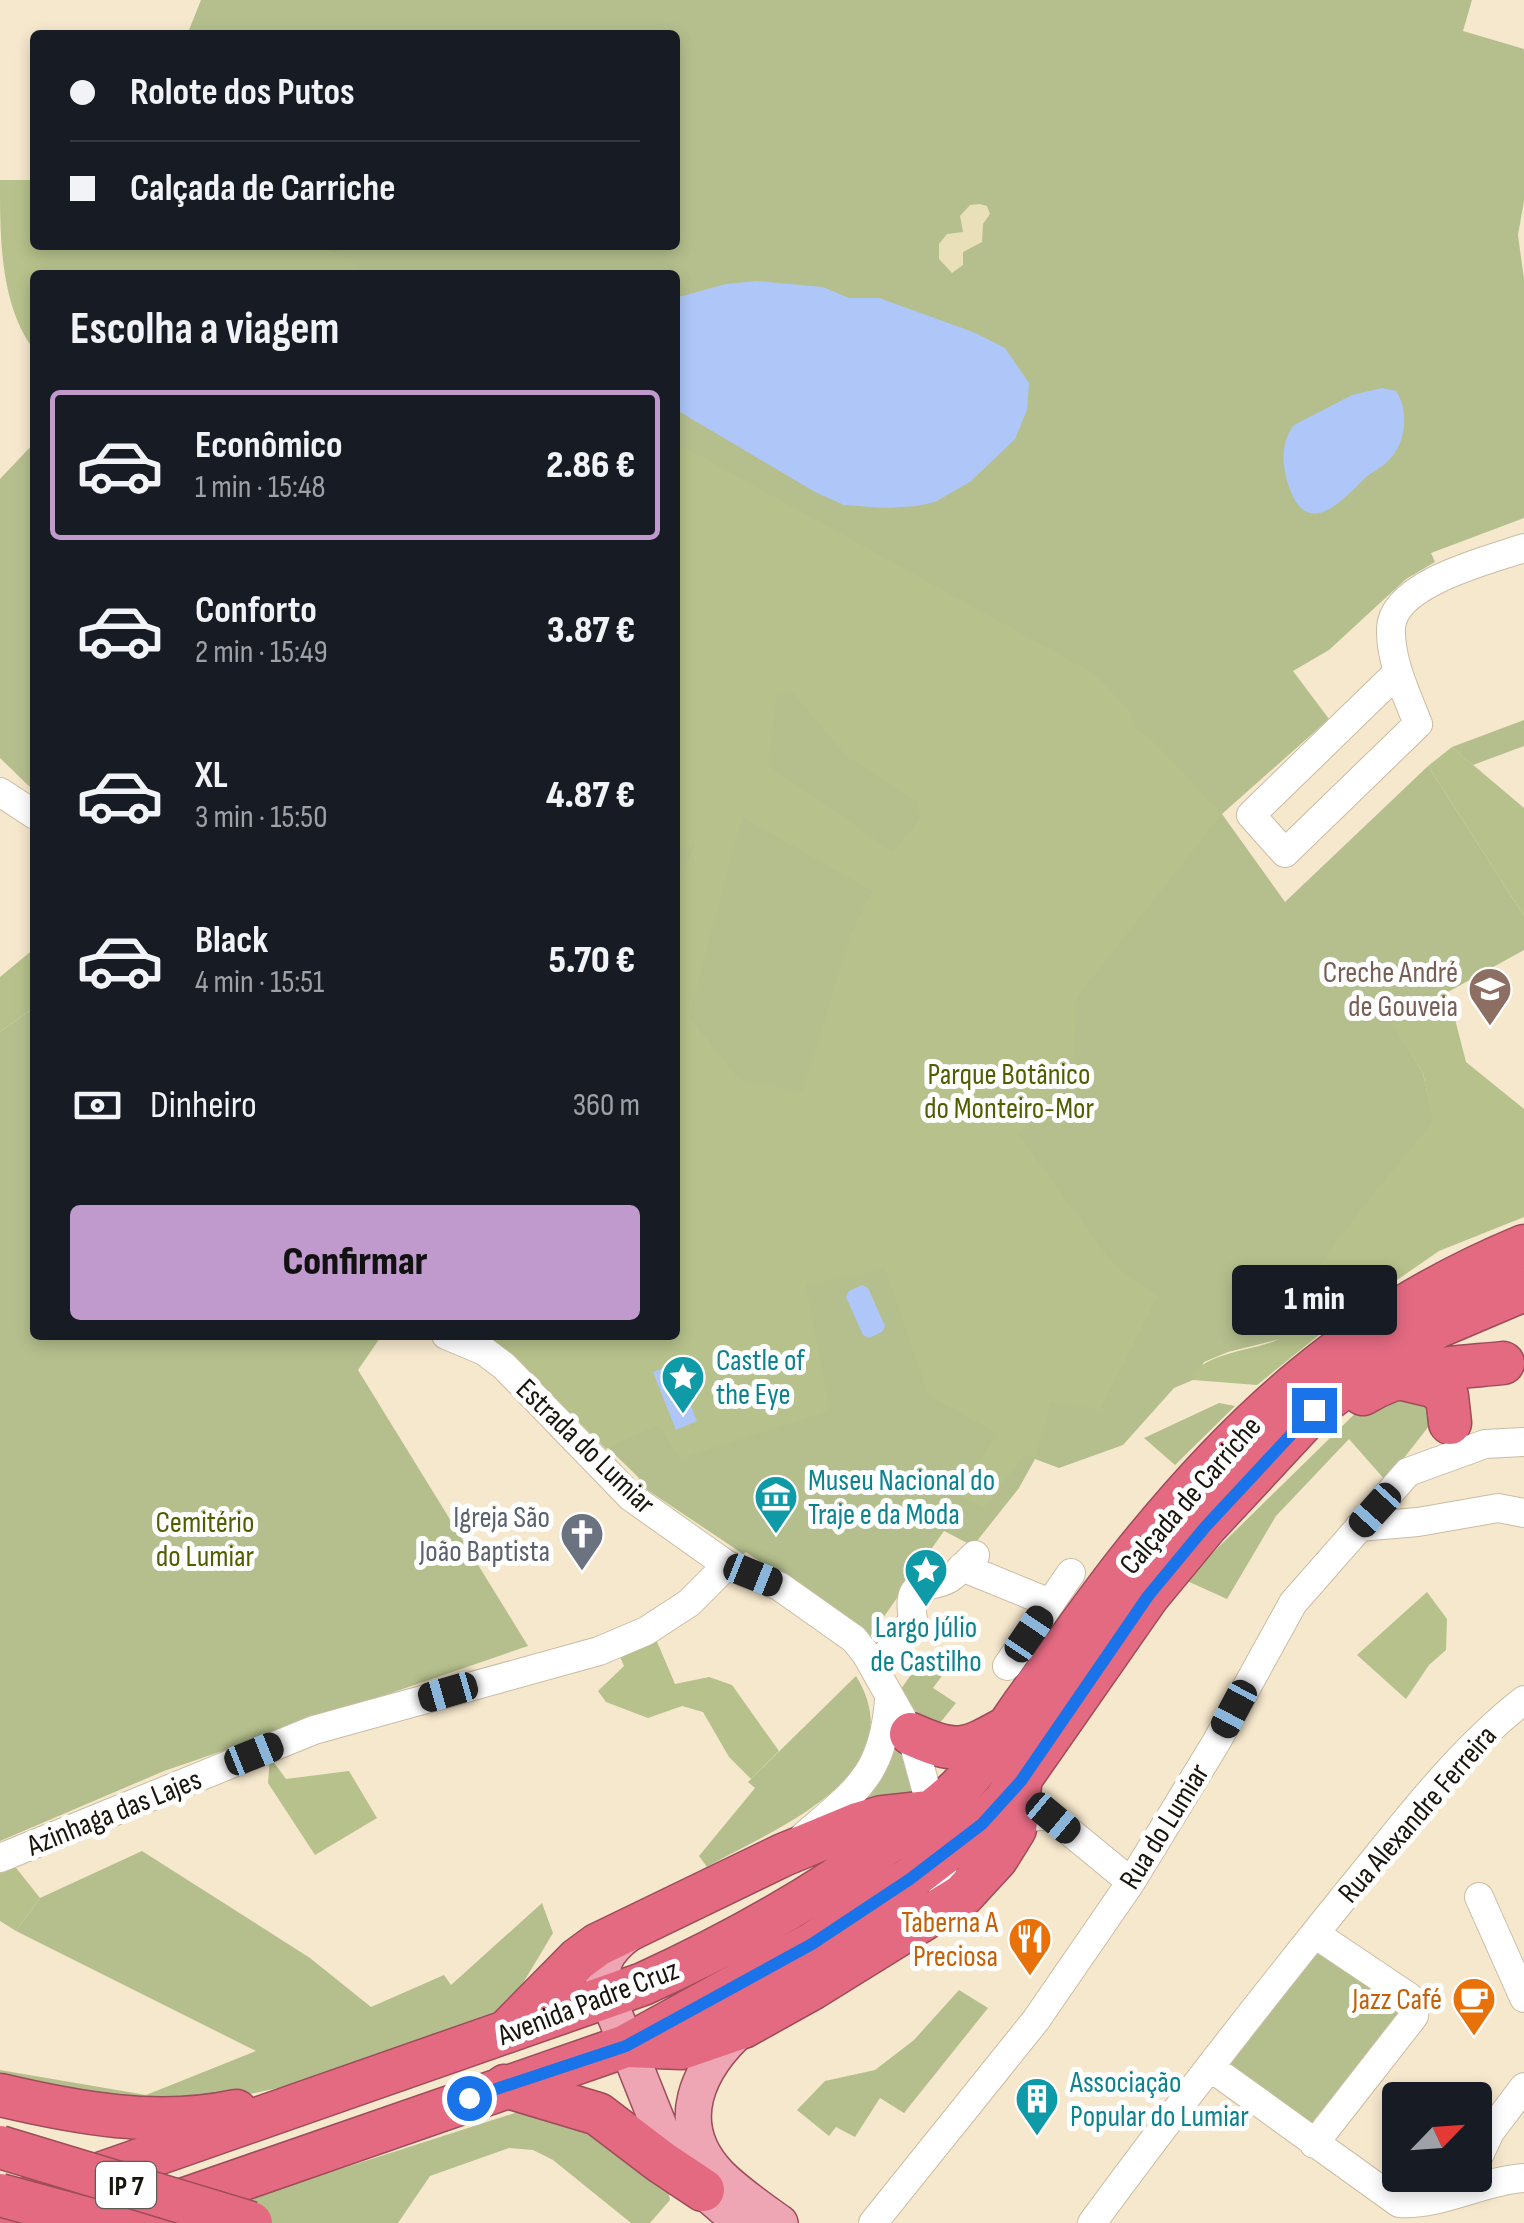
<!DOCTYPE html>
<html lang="pt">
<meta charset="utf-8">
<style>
:root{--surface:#171b24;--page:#242831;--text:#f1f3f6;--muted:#9ea1a6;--line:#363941;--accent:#c19acd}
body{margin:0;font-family:"Sofia Sans Condensed",sans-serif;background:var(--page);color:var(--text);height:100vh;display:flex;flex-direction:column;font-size:38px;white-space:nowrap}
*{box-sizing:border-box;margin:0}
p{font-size:32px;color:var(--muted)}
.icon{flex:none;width:55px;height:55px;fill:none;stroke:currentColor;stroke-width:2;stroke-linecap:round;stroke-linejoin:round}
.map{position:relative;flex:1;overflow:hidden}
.details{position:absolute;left:30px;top:270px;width:650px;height:1070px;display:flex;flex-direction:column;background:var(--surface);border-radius:10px;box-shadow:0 5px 15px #0003}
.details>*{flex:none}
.top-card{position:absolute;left:30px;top:30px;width:650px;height:220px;border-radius:10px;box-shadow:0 5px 15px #0003;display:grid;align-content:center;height:220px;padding:0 40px;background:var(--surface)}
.needle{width:65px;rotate:65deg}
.tools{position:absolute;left:1382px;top:2082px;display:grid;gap:20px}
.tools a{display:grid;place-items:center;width:110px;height:110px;border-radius:10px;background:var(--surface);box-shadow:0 5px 15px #0003;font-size:50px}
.end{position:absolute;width:45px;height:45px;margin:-22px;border:12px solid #1a73e8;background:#fff;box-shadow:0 0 0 5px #fff}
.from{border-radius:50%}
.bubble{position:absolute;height:70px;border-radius:10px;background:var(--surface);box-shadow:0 5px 15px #0003;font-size:32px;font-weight:800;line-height:70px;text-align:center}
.car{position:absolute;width:30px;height:60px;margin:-30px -15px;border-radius:12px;box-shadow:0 0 8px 2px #0007;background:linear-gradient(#222 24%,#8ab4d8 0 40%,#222 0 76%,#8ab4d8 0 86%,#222 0)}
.top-card b{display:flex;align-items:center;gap:35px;height:95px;font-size:38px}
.top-card b+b{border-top:2px solid var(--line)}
.top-card i{width:25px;height:25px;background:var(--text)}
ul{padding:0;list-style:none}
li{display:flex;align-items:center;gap:30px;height:150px;margin:0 20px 15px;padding:0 20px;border:5px solid transparent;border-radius:10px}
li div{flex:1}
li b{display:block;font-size:38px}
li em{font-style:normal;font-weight:800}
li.active{border-color:var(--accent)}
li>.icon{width:90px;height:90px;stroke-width:1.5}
h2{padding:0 40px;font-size:45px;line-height:120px}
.pay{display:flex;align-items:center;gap:25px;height:110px;padding:0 40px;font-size:38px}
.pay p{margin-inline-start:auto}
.button{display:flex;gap:20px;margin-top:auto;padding:20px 40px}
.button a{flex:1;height:115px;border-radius:10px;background:var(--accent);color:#111;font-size:40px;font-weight:800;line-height:115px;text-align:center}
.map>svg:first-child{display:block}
.green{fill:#b5bf8d}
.forest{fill:#b6c18b;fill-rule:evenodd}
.sand{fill:#e9e0ba}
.water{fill:#aec7f8}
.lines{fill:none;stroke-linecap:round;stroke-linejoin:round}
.minor-casing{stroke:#cabca3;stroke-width:30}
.major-casing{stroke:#9d4c59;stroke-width:38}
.highway-casing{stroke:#9d4c59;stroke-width:45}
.minor{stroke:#fff;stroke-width:28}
.major{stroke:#efa6b4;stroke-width:35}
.highway{stroke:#e46a82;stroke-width:42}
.highway-bridge-casing{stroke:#9d4c59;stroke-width:45;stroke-linecap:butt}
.highway-bridge{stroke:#e46a82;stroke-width:42}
.route{stroke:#1a73e8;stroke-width:12}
.labels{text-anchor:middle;stroke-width:10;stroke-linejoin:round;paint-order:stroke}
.shield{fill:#fff;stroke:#5f5b55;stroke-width:2.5}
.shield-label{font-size:28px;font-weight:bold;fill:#1a150c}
.education-label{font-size:30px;fill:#785e54;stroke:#fff;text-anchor:end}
.park-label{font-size:30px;fill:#525d00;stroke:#fff}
.culture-label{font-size:30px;fill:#0d838f;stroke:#fff;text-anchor:start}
.street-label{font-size:30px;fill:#1a150c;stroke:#fff}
.worship-label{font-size:30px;fill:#5b616d;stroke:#fff;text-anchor:end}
.food-label{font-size:30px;fill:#c56008;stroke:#fff;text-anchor:end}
</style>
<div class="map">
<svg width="1524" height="2223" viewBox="0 0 1524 2223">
<rect width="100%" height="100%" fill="#f6e8cd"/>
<path class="green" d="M201 0H1472L1463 31 1524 49V201L1518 235 1524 279V518L1431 553 1435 562 1406 579 1329 650 1293 671 1329 719 1222 814 1285 902 1428 766 1524 916V950L1448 992 1388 1016 1423 1073 1437 1136 1406 1272 1329 1327 1228 1352 1204 1362 1193 1380 1174 1388 1123 1445 1059 1468 1035 1459 1019 1488 973 1546 944 1531 869 1638 746 1552 743 1554 646 1489 637 1481 639 1478 515 1357 675 1335V275H110L106 245H675V35H187Z
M35 442V792L0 758V479Z
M1524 720V746L1473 765 1452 747Z
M35 1007V1335H382L358 1370 528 1646 164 1771 0 1841V1032Z
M1375 1394 1430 1401 1436 1417 1386 1481 1349 1439 1276 1516 1227 1599 1185 1580Z
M1219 1403 1235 1406 1175 1465 1144 1438Z
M926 1653 950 1665 933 1688 956 1703 936 1728 918 1715 901 1689Z
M856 1676C917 1775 773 1829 707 1867L699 1856 755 1788 748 1782Z
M896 1738 905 1741 913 1791 853 1812Z
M142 1851 310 1958 371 2007 444 1975 451 1985 542 1903 553 1933 507 2010 305 2082 200 2105 158 2106 0 2079V2070L146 2095 256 2051 16 1931 40 1898Z
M1315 1934 1413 2002 1314 2144 1210 2067Z
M959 1990 988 2008 904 2113 880 2098 855 2137 836 2127 829 2136 797 2110 825 2081 875 2070 914 2040Z
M524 2110 591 2125 668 2189 670 2200 650 2223H631L553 2160 533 2150 509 2148 430 2176 398 2223H172Z"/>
<path class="forest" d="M0 180H35V245H320L374 275H35V351C0 306 0 239 0 180Z
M675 442 1095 674 1130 712 1137 731 1147 735 1222 814 1077 997 1073 1068 1018 1134 1114 1265 1158 1296 1100 1410 1051 1402 1035 1459 1024 1455 984 1508 955 1493 998 1434 928 1395 885 1268 806 1285 830 1411 681 1458 658 1425 606 1449 514 1357 477 1335H675V900L694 846 675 853ZM792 692 847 757 918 802 920 819 893 852 768 765 777 694ZM742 817 872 891 850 936 802 1092 740 1080 689 1017Z
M1452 747 1524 808V916L1428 766Z
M35 948V1007L0 1032V977Z
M1448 992 1466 1062 1524 1109V1217L1439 1251 1329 1327 1257 1385 1193 1380V1372C1221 1347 1267 1351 1284 1335 1307 1315 1308 1284 1323 1261 1356 1212 1397 1167 1433 1121L1423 1073 1387 1016Z
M1427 1592 1447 1619 1446 1650 1429 1665 1406 1699 1357 1655Z
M655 1637 675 1684 709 1677 732 1685 779 1751 751 1779 729 1757 703 1712 682 1706 648 1718 606 1702 598 1691 624 1666 617 1650Z
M270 1757 286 1779 349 1771 377 1818 315 1855 268 1783Z
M13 1864 40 1898 16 1931 0 1921V1872Z"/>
<path class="sand" d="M980 204 987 206 990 214 983 224 982 242 963 252V265L952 273 939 259V244L947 234 963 232 960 216 970 205Z"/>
<path class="water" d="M757 281 823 287 849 298H879L973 332 1005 348 1029 383 1027 410 1015 439 970 482 935 502 917 506 885 508 844 505 815 492 675 409V298L726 284Z
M1382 388 1396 391C1410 412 1406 446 1386 463 1378 470 1369 473 1362 481 1332 512 1302 537 1286 477 1282 459 1282 440 1294 425L1352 395Z
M862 1285 868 1288 885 1326 882 1332 869 1338 863 1335 846 1297 849 1291Z
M674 1364 697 1421 676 1430 653 1372Z"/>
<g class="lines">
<defs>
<path id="minor" d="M1398 672 1251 815 1285 853 1418 724C1406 693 1390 661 1391 628 1393 583 1489 560 1524 548
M0 792 35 815
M446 1335 484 1351 504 1366 631 1497 727 1565 779 1586 854 1639 866 1654 911 1734 932 1811 945 1887 941 1900 932 1912
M1359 1527 1418 1522 1498 1508 1524 1513
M962 1567 1050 1603
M1007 1666 1071 1573
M876 1668 913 1620C905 1575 928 1592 950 1578 959 1572 967 1562 975 1555
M1015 1829C1027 1817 1037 1813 1053 1818L1131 1882
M804 1836C857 1790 883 1775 889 1700
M0 1858 314 1730 599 1651 646 1631 689 1603 727 1565
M1479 1897 1524 1998
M1210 2067 1399 2203C1441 2206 1481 2181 1524 2178
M1314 2144 1414 2016 1415 2007 1409 1997 1315 1934
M1475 2164 1490 2132 1524 2087
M873 2223 1036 2020 1131 1882 1217 1741 1293 1603 1408 1472 1485 1444 1524 1442
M1092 2223C1175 2110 1261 2000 1349 1891 1404 1824 1456 1753 1524 1700"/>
<path id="major" d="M628 1934C603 1953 597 1968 608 1998L665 2141 703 2190 741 2223
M743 2027C698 2067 670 2124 719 2175 737 2193 759 2208 780 2223"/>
<path id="highway" d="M1399 1378 1433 1386 1447 1396 1450 1423
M1363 1394C1404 1368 1456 1368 1503 1363
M911 1734C957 1755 965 1751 1008 1727
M510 2028 578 1959 597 1945 783 1855 858 1824 882 1817 927 1812
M626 2046 682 2048 743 2027 813 1988 963 1895 997 1858 1015 1829 1020 1786
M505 2086 598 2114 661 2162 703 2190
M0 2095C76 2113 157 2128 236 2111
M5 2207 643 1984C731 1944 814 1898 892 1840 914 1824 938 1809 958 1789 983 1764 1003 1734 1023 1705 1057 1658 1090 1610 1126 1564 1239 1421 1354 1316 1524 1246
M116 2223 626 2046 812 1944 910 1879 982 1824 1005 1801 1148 1596 1206 1526 1314 1410 1375 1363 1437 1327 1524 1290"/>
</defs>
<use href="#minor" class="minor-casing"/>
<use href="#major" class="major-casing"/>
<use href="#highway" class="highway-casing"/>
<use href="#minor" class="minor"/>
<use href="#major" class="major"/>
<use href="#highway" class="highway"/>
<defs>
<path id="highway-bridge" d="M0 2147 251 2223
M0 2195 103 2223"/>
</defs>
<use href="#highway-bridge" class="highway-bridge-casing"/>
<use href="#highway-bridge" class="highway-bridge"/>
</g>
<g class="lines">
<path class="route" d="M469 2098 626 2046 812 1944 910 1879 982 1824 1021 1781 1148 1596 1206 1526 1314 1410"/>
</g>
<defs>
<symbol id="school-pin" viewBox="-11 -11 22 30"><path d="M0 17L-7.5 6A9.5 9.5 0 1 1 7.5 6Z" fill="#8d6e63" stroke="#fff"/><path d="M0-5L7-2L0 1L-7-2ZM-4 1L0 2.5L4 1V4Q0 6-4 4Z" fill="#fff"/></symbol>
<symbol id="sight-pin" viewBox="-11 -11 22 30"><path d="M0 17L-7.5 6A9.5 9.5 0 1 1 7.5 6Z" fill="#0f9aa8" stroke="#fff"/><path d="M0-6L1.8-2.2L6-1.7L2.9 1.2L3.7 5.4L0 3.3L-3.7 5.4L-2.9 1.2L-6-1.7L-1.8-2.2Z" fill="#fff"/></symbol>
<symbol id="museum-pin" viewBox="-11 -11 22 30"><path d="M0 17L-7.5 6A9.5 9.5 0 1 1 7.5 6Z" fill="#0f9aa8" stroke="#fff"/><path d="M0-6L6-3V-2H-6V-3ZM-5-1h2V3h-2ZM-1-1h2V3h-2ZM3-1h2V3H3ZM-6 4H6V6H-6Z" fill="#fff"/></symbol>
<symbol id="church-pin" viewBox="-11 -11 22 30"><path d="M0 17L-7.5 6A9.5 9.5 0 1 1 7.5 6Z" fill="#6b7280" stroke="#fff"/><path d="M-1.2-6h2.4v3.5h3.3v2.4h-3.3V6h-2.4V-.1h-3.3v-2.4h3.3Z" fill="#fff"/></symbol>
<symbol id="restaurant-pin" viewBox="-11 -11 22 30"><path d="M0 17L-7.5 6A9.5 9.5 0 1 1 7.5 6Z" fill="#e8710a" stroke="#fff"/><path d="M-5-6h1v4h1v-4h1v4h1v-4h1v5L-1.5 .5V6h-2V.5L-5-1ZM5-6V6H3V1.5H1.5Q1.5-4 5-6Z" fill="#fff"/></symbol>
<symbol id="cafe-pin" viewBox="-11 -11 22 30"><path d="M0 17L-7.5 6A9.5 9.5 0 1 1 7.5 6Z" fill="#e8710a" stroke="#fff"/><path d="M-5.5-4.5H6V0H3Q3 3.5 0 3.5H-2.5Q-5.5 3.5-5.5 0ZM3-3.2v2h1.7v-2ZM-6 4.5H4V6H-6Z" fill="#fff"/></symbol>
<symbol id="building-pin" viewBox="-11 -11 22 30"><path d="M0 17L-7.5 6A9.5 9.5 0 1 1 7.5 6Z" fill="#0f9aa8" stroke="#fff"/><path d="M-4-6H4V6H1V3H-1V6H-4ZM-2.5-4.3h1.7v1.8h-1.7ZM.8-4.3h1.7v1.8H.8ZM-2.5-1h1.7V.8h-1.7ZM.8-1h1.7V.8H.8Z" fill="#fff"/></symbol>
</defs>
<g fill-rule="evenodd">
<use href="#school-pin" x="1465" y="964" width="50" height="68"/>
<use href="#sight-pin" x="658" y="1352" width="50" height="68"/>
<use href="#museum-pin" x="751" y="1472" width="50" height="68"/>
<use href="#church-pin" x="557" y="1509" width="50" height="68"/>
<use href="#sight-pin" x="901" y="1545" width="50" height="68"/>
<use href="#restaurant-pin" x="1005" y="1914" width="50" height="68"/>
<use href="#cafe-pin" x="1449" y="1974" width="50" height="68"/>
<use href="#building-pin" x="1012" y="2074" width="50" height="68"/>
</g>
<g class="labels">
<rect class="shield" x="96" y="2162" width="60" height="46" rx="8"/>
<g class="shield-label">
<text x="126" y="2195">IP 7</text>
</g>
<g class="education-label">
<text x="1458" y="982">Creche André<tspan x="1458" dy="34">de Gouveia</tspan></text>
</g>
<g class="park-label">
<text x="1009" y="1084">Parque Botânico<tspan x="1009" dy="34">do Monteiro-Mor</tspan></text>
<text x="205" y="1532">Cemitério<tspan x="205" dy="34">do Lumiar</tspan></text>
</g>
<g class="culture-label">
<text x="716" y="1370">Castle of<tspan x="716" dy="34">the Eye</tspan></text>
<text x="808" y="1490">Museu Nacional do<tspan x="808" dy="34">Traje e da Moda</tspan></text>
<text x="926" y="1637" text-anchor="middle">Largo Júlio<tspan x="926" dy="34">de Castilho</tspan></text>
<text x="1070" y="2092">Associação<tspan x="1070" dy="34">Popular do Lumiar</tspan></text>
</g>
<g class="street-label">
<text transform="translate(586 1446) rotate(44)" y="10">Estrada do Lumiar</text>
<text transform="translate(1190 1495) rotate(-49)" y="10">Calçada de Carriche</text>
<text transform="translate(114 1812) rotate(-22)" y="10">Azinhaga das Lajes</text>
<text transform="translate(1417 1814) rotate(-49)" y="10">Rua Alexandre Ferreira</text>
<text transform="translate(1164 1826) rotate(-58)" y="10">Rua do Lumiar</text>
<text transform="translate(588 2002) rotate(-21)" y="10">Avenida Padre Cruz</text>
</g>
<g class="worship-label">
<text x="550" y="1527">Igreja São<tspan x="550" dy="34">João Baptista</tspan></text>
</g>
<g class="food-label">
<text x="998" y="1932">Taberna A<tspan x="998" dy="34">Preciosa</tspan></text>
<text x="1442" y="2009">Jazz Café</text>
</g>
</g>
</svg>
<div class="tools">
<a><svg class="needle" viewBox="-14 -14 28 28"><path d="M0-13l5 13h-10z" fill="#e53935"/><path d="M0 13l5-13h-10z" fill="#9ea1a6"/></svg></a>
</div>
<i class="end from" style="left:469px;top:2098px"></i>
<i class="end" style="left:1314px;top:1410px"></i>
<div class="bubble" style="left:1232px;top:1265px;width:165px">1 min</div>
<i class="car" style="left:1375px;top:1510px;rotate:222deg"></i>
<i class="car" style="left:753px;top:1575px;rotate:112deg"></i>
<i class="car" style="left:1029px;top:1634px;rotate:34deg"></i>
<i class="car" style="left:448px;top:1692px;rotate:254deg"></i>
<i class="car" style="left:1234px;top:1709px;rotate:208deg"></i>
<i class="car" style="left:254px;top:1754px;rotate:68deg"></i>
<i class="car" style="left:1053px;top:1818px;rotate:130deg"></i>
<div class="top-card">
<b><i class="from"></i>Rolote dos Putos</b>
<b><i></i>Calçada de Carriche</b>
</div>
<section class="details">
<h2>Escolha a viagem</h2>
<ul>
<li class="active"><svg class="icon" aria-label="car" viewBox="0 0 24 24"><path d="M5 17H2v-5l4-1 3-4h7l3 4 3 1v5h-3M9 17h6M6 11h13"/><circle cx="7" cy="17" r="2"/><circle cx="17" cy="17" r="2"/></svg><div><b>Econômico</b><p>1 min · 15:48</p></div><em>2.86 €</em></li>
<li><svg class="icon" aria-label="car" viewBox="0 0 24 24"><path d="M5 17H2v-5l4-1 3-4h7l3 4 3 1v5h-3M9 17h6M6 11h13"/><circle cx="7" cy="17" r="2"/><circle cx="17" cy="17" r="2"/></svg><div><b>Conforto</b><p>2 min · 15:49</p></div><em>3.87 €</em></li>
<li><svg class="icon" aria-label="car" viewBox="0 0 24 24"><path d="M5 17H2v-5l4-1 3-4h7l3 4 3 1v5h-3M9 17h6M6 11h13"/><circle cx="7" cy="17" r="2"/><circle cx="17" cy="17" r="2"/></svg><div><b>XL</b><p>3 min · 15:50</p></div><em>4.87 €</em></li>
<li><svg class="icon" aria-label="car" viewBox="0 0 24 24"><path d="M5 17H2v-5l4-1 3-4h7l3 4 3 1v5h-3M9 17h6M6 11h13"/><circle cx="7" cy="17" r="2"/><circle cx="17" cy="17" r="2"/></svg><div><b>Black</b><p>4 min · 15:51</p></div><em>5.70 €</em></li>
</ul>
<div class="pay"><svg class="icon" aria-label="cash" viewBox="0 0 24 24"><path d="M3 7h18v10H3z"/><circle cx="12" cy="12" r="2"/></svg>Dinheiro<p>360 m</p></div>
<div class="button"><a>Confirmar</a></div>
</section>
</div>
